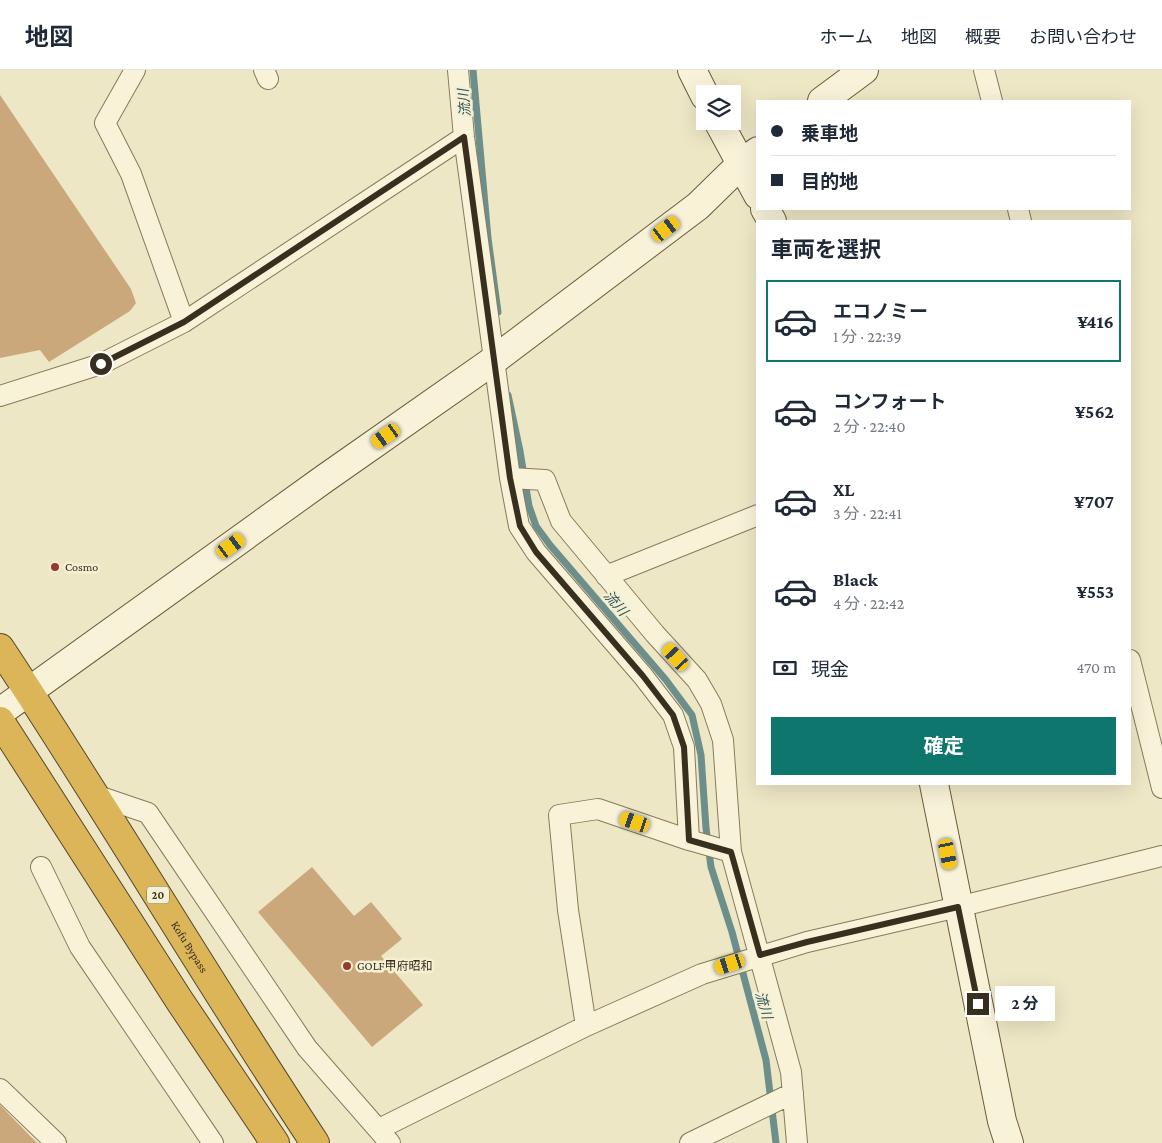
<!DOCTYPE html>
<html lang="ja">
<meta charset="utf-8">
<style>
:root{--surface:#fff;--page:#f2f2f3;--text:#1f2937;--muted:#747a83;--line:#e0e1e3;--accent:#0f766e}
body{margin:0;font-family:"Crimson Pro","Noto Sans JP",serif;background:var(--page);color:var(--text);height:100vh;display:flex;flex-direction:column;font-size:19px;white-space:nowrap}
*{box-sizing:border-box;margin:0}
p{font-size:16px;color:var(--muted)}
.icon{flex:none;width:28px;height:28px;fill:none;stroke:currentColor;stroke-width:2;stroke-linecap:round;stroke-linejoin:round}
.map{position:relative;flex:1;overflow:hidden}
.panel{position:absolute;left:756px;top:150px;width:375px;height:565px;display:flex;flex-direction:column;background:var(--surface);border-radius:0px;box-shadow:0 5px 20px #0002}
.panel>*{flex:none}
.banner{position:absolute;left:756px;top:30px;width:375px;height:110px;border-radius:0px;box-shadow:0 5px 20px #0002;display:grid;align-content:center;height:110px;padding:0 15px;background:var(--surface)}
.controls{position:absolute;left:696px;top:15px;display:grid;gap:10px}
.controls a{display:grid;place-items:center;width:45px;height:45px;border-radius:0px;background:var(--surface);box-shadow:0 5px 20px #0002;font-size:25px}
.end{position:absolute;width:22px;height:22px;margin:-11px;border:6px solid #382f1f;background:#fff;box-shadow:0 0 0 2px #fff}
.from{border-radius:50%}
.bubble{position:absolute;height:35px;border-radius:0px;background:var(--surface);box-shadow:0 5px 20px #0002;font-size:16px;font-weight:700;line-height:35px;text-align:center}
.car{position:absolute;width:15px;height:30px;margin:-15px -8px;border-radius:6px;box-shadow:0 0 4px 1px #0007;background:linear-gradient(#f5c518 24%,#345 0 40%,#f5c518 0 76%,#345 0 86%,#f5c518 0)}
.banner b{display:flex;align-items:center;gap:18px;height:48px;font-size:19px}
.banner b+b{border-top:1px solid var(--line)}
.banner i{width:12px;height:12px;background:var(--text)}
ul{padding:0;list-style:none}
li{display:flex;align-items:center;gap:15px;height:82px;margin:0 10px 8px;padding:0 5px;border:2px solid transparent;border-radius:0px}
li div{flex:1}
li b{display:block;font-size:19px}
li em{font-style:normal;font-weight:700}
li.on{border-color:var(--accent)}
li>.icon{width:45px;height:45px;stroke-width:1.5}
h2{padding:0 15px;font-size:22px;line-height:60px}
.pay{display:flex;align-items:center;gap:12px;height:55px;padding:0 15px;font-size:19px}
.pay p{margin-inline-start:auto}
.primary-button{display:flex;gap:10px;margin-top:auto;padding:10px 15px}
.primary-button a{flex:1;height:58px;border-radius:0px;background:var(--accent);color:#fff;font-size:20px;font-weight:700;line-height:58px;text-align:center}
header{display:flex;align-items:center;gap:30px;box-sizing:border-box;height:70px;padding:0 25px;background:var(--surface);border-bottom:1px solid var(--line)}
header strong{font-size:24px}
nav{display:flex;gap:28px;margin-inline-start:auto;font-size:18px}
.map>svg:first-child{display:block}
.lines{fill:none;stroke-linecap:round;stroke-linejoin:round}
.stream{stroke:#6d8f8c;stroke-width:7}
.building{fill:#cba87b}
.street-casing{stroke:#887a5b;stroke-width:22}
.secondary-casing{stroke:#6a5b3e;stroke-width:30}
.highway-casing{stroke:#56472f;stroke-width:30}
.street{stroke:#f8f3d8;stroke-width:20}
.secondary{stroke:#f8f3d8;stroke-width:28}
.highway{stroke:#dbb557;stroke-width:28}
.route{stroke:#382f1f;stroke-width:6}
.poi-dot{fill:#963b2c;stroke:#f5f0d4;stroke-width:2}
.labels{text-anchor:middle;stroke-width:5;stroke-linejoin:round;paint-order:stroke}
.shield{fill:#f5f0d4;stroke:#716955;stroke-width:1}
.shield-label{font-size:11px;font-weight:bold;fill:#382f1f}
.poi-label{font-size:12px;fill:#382f1f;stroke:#f5f0d4;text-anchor:start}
.street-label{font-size:12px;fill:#382f1f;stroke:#f5f0d4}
.water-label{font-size:14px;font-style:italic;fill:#2e5458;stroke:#f5f0d4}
</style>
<header>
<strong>地図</strong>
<nav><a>ホーム</a><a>地図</a><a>概要</a><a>お問い合わせ</a></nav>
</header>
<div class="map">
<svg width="1162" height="1073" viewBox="0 0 1162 1073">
<rect width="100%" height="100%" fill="#ede7c5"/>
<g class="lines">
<path class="stream" d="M473 0 488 168 498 242
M508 325 520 381 529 436 536 456 550 475 666 610 692 645 701 685 706 758 711 797 732 862 766 990 776 1073"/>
</g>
<path class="building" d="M0 25 131 219 136 233 130 241 49 292 40 280 0 288Z
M312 797 354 846 371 832 402 869 381 886 423 935 372 977 258 842Z
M0 1035 37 1073H0Z"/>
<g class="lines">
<defs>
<path id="street" d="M135 0 105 53 131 104 184 252
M264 0 268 9
M458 0 464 67 510 408 545 410 561 451 655 564 697 610 711 634 723 670 731 782 791 1002 797 1073
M984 0 992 31
M1018 139 1021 151
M0 326 101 294 184 252 464 67
M510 408 519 456 536 482 643 606 673 645 684 677 689 770
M606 506 758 445
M1130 590 1162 718
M95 725 148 743 307 978 390 1073
M41 797 80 877 213 1073
M586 956 568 840 559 745 598 739 689 770 731 782
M0 1019 56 1073
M379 1059 586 956 702 904 807 872 958 837 1162 786
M690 1073 793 1023"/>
<path id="secondary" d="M692 0 705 26
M822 31 864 0
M718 51 758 125
M765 139 772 151
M0 642 324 409 494 290 698 136 741 94 758 81
M934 714 1002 1051 1009 1073"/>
<g id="highway">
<path id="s1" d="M0 578C108 741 207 910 315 1073"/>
<path d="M0 651 179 930 275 1073"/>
</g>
</defs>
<use href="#street" class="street-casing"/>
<use href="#secondary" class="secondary-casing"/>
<use href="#highway" class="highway-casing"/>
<use href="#street" class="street"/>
<use href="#secondary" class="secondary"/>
<use href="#highway" class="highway"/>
</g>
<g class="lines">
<path class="route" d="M101 294 184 252 464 67 510 408 520 456 536 482 643 606 673 645 684 677 689 770 731 782 760 885 807 872 958 837 978 934"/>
</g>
<g class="poi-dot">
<circle cx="55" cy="497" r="5"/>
<circle cx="347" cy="896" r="5"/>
</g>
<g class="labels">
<rect class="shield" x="147" y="816.5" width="22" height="17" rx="4"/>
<g class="shield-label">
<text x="158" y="829">20</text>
</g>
<g class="poi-label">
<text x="65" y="501">Cosmo</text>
<text x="357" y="900">GOLF甲府昭和</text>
</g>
<g class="street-label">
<text dy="4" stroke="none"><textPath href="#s1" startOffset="354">Kofu Bypass</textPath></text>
</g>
<g class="water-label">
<text transform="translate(464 33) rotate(-95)" y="5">流川</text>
<text transform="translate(616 533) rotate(49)" y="5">流川</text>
<text transform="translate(764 935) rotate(74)" y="5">流川</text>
</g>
</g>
</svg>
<div class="controls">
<a><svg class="icon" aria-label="layers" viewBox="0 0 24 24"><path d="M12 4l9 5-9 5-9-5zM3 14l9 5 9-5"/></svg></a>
</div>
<i class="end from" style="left:101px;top:294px"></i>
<i class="end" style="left:978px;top:934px"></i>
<div class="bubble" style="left:995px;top:916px;width:60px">2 分</div>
<i class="car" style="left:666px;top:159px;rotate:53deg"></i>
<i class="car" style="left:386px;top:366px;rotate:235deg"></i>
<i class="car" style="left:231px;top:476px;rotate:54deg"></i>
<i class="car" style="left:676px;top:587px;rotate:318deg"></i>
<i class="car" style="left:635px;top:752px;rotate:289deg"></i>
<i class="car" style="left:948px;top:784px;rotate:169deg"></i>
<i class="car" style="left:730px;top:894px;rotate:252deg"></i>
<div class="banner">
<b><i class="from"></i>乗車地</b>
<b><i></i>目的地</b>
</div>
<section class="panel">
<h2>車両を選択</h2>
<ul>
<li class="on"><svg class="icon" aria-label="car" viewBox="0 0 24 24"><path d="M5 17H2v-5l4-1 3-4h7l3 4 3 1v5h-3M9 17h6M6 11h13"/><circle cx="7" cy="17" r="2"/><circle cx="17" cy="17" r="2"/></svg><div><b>エコノミー</b><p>1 分 · 22:39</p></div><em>¥416</em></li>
<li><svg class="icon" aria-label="car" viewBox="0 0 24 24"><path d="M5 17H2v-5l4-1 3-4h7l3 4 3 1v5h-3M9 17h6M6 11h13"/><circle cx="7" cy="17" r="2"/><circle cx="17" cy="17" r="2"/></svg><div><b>コンフォート</b><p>2 分 · 22:40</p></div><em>¥562</em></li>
<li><svg class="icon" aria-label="car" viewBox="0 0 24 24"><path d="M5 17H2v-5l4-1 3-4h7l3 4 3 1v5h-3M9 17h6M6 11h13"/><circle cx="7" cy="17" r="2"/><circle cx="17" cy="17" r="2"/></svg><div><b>XL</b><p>3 分 · 22:41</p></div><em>¥707</em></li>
<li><svg class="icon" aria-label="car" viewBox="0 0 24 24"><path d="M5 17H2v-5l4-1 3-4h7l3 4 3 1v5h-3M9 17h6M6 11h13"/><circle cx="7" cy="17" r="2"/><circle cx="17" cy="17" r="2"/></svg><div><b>Black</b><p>4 分 · 22:42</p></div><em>¥553</em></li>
</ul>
<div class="pay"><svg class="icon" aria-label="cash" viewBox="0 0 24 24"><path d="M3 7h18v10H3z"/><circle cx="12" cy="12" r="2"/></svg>現金<p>470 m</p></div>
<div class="primary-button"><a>確定</a></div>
</section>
</div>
